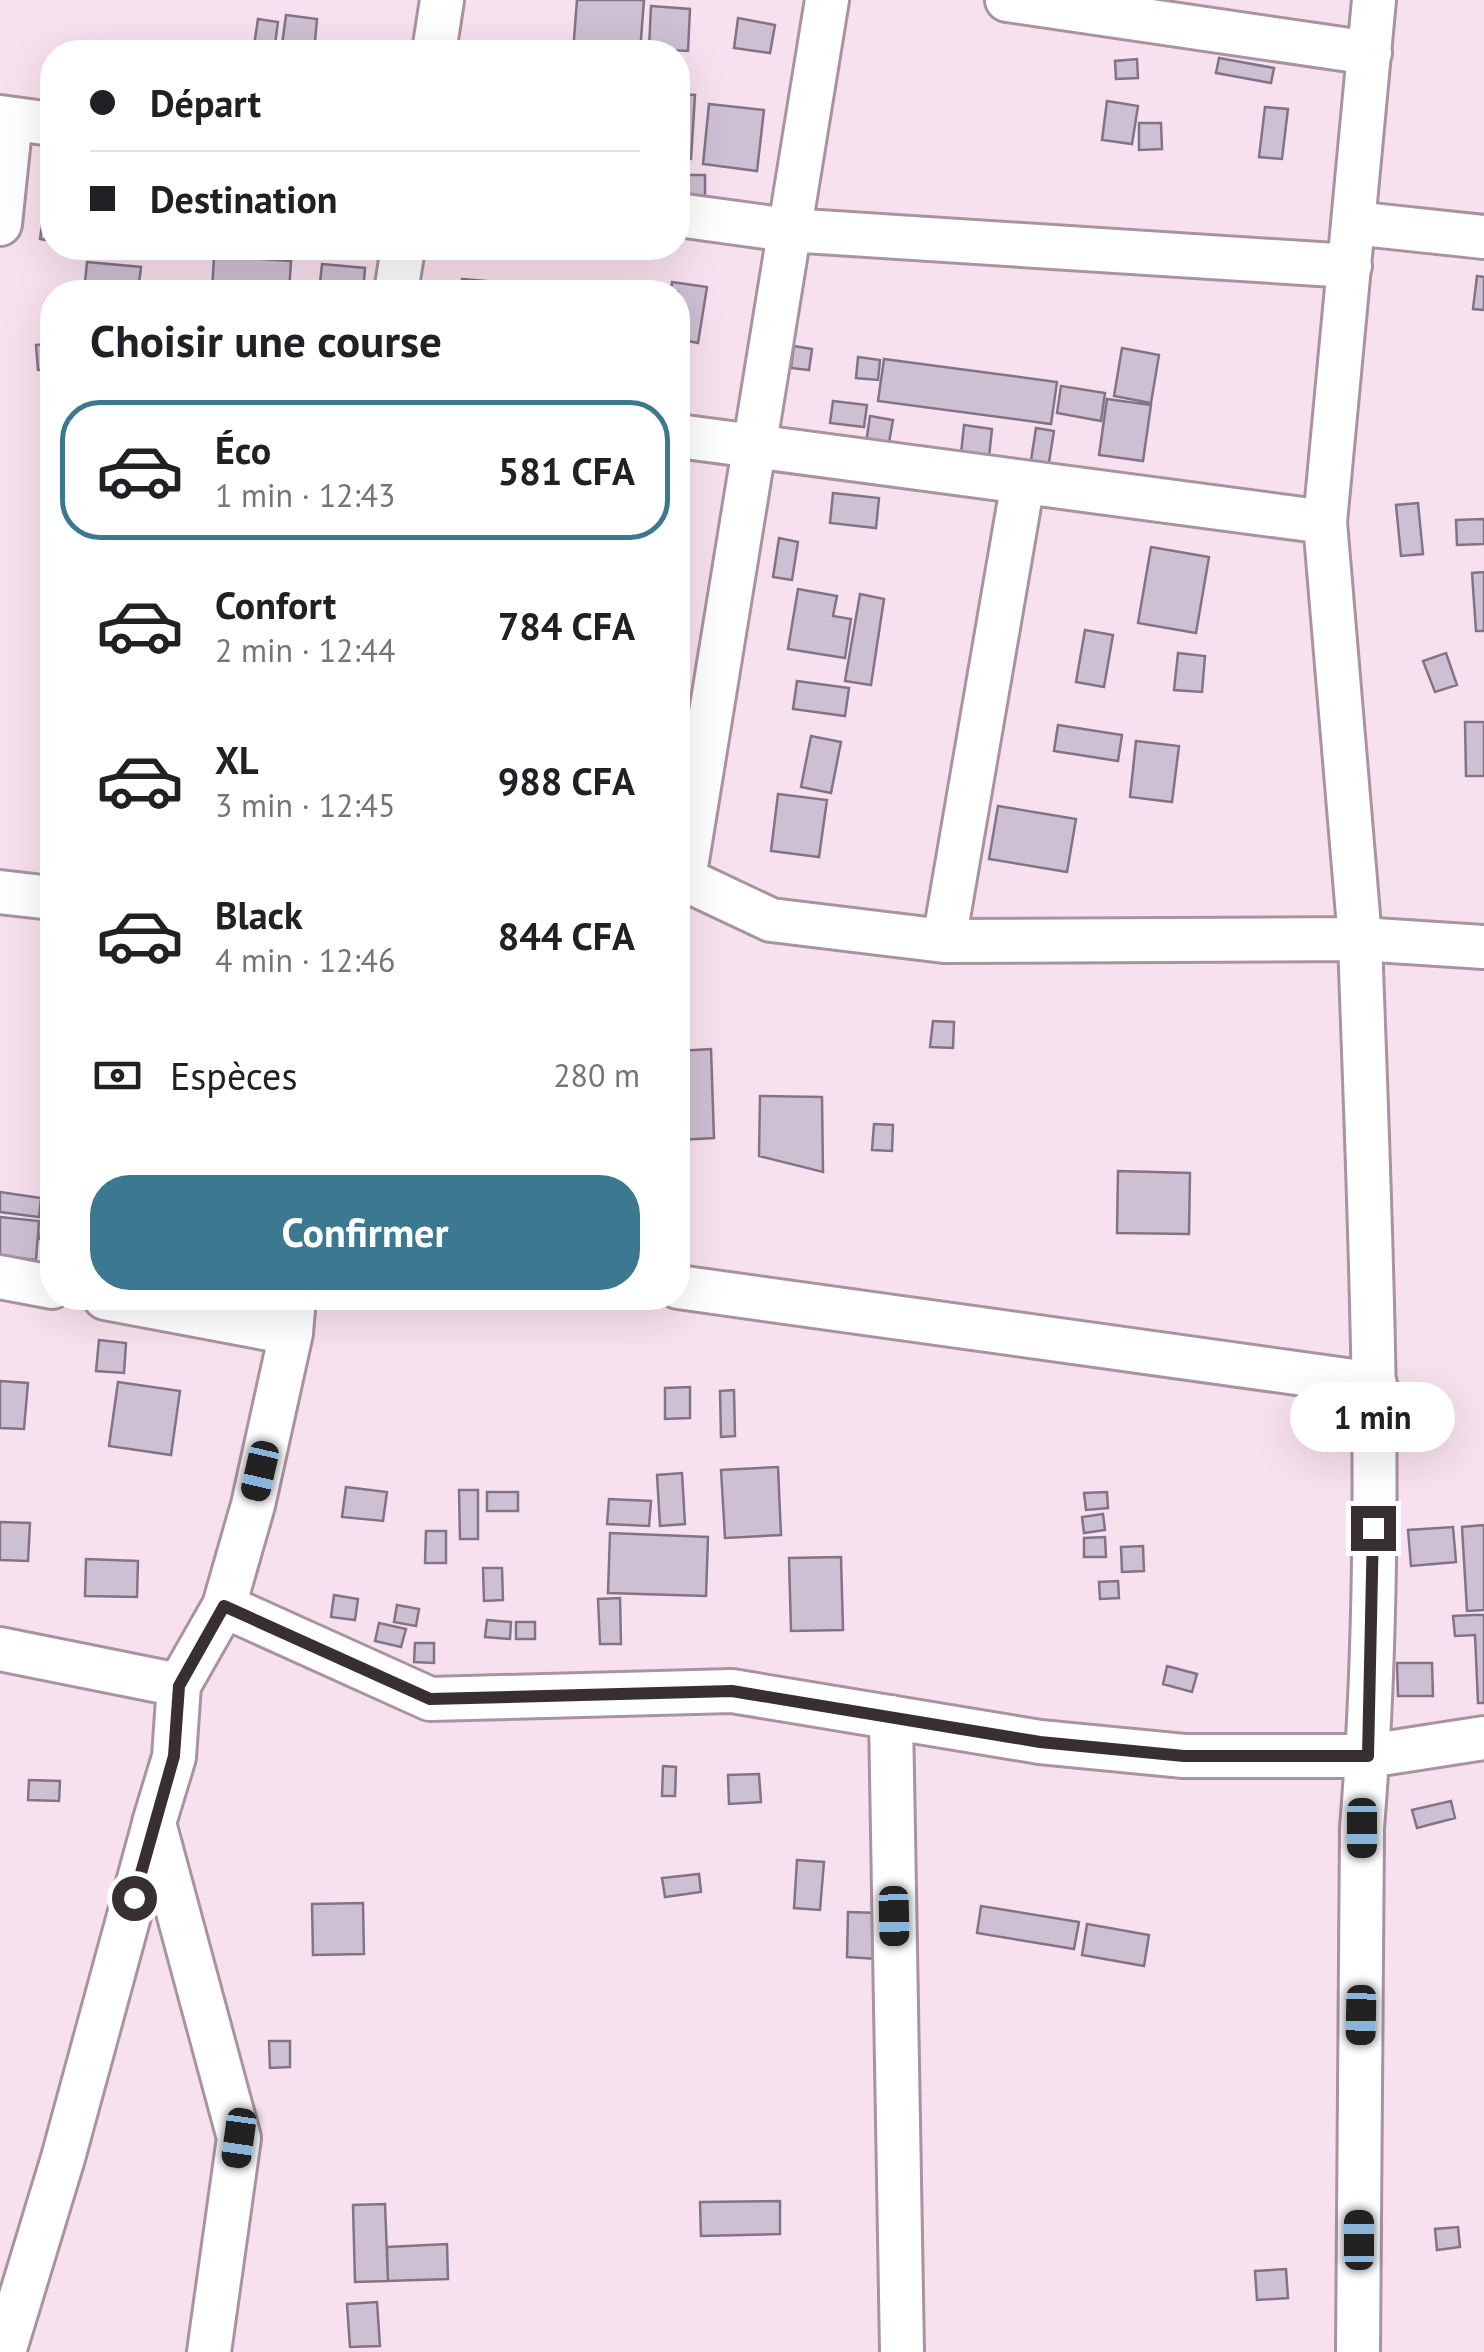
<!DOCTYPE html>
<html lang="fr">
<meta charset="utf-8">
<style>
:root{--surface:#fff;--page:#f2f2f2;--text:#202124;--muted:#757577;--line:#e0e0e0;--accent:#3c7990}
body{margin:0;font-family:"PT Sans",sans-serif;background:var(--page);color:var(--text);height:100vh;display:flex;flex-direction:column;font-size:38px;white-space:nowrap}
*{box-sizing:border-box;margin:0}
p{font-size:32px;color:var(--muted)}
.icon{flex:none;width:55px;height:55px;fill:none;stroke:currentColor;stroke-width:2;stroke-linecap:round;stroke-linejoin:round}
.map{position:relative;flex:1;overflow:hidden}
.details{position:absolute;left:40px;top:280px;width:650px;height:1030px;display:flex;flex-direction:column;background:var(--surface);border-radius:40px;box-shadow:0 10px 40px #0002}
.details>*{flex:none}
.guide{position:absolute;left:40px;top:40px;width:650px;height:220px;border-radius:40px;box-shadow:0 10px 40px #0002;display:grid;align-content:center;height:220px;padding:0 50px;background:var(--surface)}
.end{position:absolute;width:45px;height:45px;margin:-22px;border:12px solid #382f34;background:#fff;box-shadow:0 0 0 5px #fff}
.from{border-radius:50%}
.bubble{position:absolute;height:70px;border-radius:35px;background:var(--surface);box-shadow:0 10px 40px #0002;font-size:32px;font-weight:700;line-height:70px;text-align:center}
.car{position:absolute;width:30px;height:60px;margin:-30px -15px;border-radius:12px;box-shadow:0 0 8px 2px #0007;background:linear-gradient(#222 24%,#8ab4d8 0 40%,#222 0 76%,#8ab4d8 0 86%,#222 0)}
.guide b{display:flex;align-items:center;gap:35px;height:95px;font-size:38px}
.guide b+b{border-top:2px solid var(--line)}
.guide i{width:25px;height:25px;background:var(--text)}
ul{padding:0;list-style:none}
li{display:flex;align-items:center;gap:30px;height:140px;margin:0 20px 15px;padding:0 30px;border:5px solid transparent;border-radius:40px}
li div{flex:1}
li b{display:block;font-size:38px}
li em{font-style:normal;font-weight:700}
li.active{border-color:var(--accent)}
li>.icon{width:90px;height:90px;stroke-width:1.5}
h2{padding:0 50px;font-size:45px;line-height:120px}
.pay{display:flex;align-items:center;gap:25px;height:110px;padding:0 50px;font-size:38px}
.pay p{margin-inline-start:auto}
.primary-button{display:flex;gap:20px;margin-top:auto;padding:20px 50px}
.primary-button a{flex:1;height:115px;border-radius:40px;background:var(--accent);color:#fff;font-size:40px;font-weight:700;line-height:115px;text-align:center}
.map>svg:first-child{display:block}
.building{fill:#cec0d3;stroke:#827486;stroke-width:2.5}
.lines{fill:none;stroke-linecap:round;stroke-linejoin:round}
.street-casing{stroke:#a993a0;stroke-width:48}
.street{stroke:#fff;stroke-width:42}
.route{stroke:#382f34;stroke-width:12}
</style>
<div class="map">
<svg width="1484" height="2352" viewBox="0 0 1484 2352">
<rect width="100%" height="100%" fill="#f8e1ee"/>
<path class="building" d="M577 0H644L640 52H573Z
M651 6 690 9 688 51 649 49Z
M286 15 317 19 314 52H281Z
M738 18 775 25 770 53 734 48Z
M258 19 278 22 274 52H253Z
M1219 58 1274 68 1271 83 1216 73Z
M1137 59 1138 78 1116 79 1115 61Z
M678 94 695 95 691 159 678 158Z
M1107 101 1138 106 1132 144 1102 140Z
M709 104 764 110 757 171 703 164Z
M1265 107 1288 109 1282 159 1259 157Z
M1139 123H1161L1162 149 1139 150Z
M678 175H705V201L678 200Z
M47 188H52V241L40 239Z
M222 248H270V255Z
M272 248H308L307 254 272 251Z
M214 256 291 261 289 292H212Z
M87 262 141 267 138 292H84Z
M322 264 365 268 363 292H319Z
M1477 276 1484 277V310L1473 309Z
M462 279 532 285 531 292H461Z
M672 282 707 287 698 343 678 339V292H671Z
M52 344V369L38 370 36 345Z
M794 346 812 349 809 370 791 368Z
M1122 348 1159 355 1151 403 1114 396Z
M858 357 880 360 878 380 856 378Z
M884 359 1057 382 1051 424 878 401Z
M1061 386 1105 393 1101 421 1057 413Z
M1107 399 1151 405 1143 461 1099 455Z
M833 401 867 405 864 427 830 423Z
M870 416 893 420 887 454 865 450Z
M964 425 992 429 988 466 960 463Z
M1036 428 1054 431 1047 475 1029 473Z
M833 493 879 498 876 528 830 523Z
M1418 503 1423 554 1401 556 1396 505Z
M1484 519V544L1457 545 1456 520Z
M779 538 798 542 792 580 773 577Z
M1151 547 1209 557 1196 633 1138 623Z
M1484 572V631H1476L1472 573Z
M798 589 837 596 833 616 851 619 845 658 788 649Z
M860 594 884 599 871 685 845 681Z
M1085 630 1113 635 1104 687 1076 682Z
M1178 653 1205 656 1202 692 1174 690Z
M1446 653 1457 685 1435 692 1423 661Z
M797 681 849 688 845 716 793 709Z
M1465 722H1484V776H1466Z
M1058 725 1122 735 1118 761 1054 751Z
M811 736 841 742 831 793 801 787Z
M1136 741 1179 746 1172 802 1130 797Z
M778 794 827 800 819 857 771 851Z
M998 806 1076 819 1067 872 989 859Z
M933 1021 954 1022 953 1048 930 1047Z
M711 1049 714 1138 678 1140V1051Z
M760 1096 822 1097 823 1172 759 1156Z
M874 1124 893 1125 892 1151 872 1150Z
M1118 1171 1190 1173 1189 1234 1117 1233Z
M0 1192 41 1198 39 1217 0 1212Z
M44 1210 52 1211V1242L40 1239Z
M0 1217 39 1221 36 1260 0 1256Z
M99 1340 126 1343 124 1373 96 1371Z
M0 1381 28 1383 24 1429 0 1428Z
M118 1382 180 1391 171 1455 109 1446Z
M690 1387V1418L665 1419V1388Z
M734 1390 735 1436 721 1437 720 1391Z
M778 1467 781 1535 725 1538 721 1470Z
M682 1473 685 1524 660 1526 657 1475Z
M346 1487 387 1492 383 1521 342 1517Z
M459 1490H478V1539H460Z
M487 1492H518V1511H487Z
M1107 1492 1108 1508 1086 1510 1084 1493Z
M609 1499 651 1501 649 1526 607 1524Z
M1103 1514 1105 1530 1084 1533 1082 1517Z
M0 1522 30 1523 28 1561 0 1560Z
M1484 1525V1610L1467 1611 1462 1527Z
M1453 1527 1456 1562 1411 1566 1408 1530Z
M426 1531H446V1563H425Z
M610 1533 708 1537 706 1596 608 1593Z
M1105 1537 1106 1557H1084V1538Z
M1143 1546 1144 1571 1122 1572 1121 1547Z
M841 1557 843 1630 791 1631 789 1558Z
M86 1559 138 1561 137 1597 85 1596Z
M483 1568H502L503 1600 484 1601Z
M1118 1581 1119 1598 1100 1599 1099 1582Z
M334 1595 358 1599 355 1620 331 1617Z
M620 1598 621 1644H600L598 1599Z
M397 1605 419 1609 416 1626 394 1622Z
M1474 1615H1484V1703H1478L1475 1635 1455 1636 1453 1616Z
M487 1620 511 1622 510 1639 485 1637Z
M516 1622H535V1639H516Z
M379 1623 406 1629 401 1647 375 1641Z
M415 1643H434V1663L414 1662Z
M1397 1663H1432L1433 1696H1398Z
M1167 1666 1197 1674 1192 1692 1163 1684Z
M663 1766 676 1767 675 1796H662Z
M759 1774 761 1802 729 1804 728 1775Z
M29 1780 60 1781 59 1801 28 1800Z
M1451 1801 1455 1818 1417 1828 1412 1810Z
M797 1860 824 1862 820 1910 794 1908Z
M699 1874 701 1892 665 1897 662 1878Z
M363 1903 364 1954 313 1955 312 1904Z
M981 1906 1079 1922 1074 1949 977 1933Z
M848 1912 879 1913 877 1959 847 1957Z
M1087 1924 1149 1935 1144 1966 1082 1955Z
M269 2041H290V2067L270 2068Z
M780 2201V2234L701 2236 700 2202Z
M385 2204 388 2281 355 2282 353 2205Z
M1458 2227 1460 2247 1437 2250 1435 2229Z
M447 2244 448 2279 388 2281 387 2247Z
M1286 2269 1288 2298 1257 2300 1255 2271Z
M377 2302 380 2346 350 2347 347 2304Z"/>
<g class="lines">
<defs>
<path id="street" d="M1007 0 1370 53
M434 52 442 0
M0 117 52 124
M678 215 788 230 1350 266
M1353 223 1484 237
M0 224 11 119
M396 292 403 248
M678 436 1325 522
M678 879H684L771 920 944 941 1360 939 1325 522 1374 0
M684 879 827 0
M0 892 52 898
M944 941 1023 482
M0 1277 52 1287
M678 1287 1375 1384
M105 1298 291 1333
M224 1606 430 1699 732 1691 1040 1742 1184 1756H1368L1484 1738
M0 1649 179 1685
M891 1717 902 2352
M4 2352 63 2158 154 1824
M209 2352 239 2138 154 1823 174 1757 179 1685 224 1606 253 1505 291 1333 294 1298
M1358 2352 1362 1828C1386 1532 1370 1235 1360 939L1484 947"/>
</defs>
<use href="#street" class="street-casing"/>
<use href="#street" class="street"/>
</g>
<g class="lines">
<path class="route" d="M134 1898 174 1756 179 1686 224 1606 430 1699 732 1691 1040 1742 1184 1756H1368L1373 1528"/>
</g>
</svg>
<i class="end from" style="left:134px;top:1898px"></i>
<i class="end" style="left:1373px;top:1528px"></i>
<div class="bubble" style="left:1290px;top:1382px;width:165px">1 min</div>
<i class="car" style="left:260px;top:1471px;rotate:193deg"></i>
<i class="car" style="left:1362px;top:1828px;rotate:180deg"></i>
<i class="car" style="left:894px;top:1916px;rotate:179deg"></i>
<i class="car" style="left:1361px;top:2015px;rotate:181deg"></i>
<i class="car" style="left:239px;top:2138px;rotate:188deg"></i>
<i class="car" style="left:1359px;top:2240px;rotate:0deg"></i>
<div class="guide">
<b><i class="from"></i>Départ</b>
<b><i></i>Destination</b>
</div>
<section class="details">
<h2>Choisir une course</h2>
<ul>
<li class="active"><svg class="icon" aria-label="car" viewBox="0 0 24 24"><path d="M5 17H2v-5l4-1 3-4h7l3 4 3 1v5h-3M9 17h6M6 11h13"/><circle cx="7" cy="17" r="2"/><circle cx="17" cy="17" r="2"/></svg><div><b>Éco</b><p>1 min · 12:43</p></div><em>581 CFA</em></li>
<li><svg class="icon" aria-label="car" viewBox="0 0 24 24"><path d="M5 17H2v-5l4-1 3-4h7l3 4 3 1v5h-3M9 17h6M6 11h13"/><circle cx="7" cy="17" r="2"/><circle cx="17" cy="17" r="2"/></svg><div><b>Confort</b><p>2 min · 12:44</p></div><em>784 CFA</em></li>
<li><svg class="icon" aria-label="car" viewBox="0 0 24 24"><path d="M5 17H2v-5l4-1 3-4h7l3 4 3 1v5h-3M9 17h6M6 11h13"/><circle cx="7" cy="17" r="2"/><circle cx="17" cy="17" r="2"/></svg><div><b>XL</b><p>3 min · 12:45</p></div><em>988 CFA</em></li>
<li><svg class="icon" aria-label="car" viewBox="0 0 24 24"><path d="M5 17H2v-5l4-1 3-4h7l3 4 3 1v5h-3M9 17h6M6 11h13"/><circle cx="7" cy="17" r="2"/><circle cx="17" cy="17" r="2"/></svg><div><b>Black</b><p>4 min · 12:46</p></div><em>844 CFA</em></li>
</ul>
<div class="pay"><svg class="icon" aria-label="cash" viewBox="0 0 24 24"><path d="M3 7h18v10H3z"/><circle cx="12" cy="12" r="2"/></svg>Espèces<p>280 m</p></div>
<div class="primary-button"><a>Confirmer</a></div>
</section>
</div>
